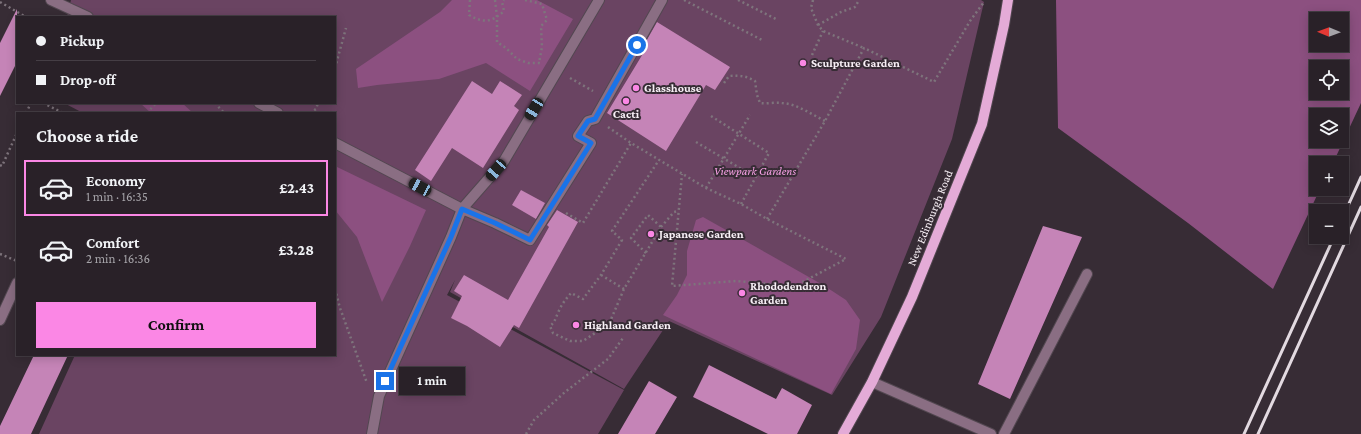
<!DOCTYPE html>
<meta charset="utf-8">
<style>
:root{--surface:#292128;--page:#312930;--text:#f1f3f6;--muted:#a5a3a8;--line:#453e45;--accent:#fb87e5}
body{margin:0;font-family:"Crimson Pro",serif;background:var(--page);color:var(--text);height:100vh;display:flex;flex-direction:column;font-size:15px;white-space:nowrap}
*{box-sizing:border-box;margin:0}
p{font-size:13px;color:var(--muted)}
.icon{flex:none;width:22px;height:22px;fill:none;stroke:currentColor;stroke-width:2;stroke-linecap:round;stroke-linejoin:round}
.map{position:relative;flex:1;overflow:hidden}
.sheet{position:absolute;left:16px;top:112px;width:320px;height:244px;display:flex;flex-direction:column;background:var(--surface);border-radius:0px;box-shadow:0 2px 10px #0003,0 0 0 1px var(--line)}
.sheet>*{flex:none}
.hud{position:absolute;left:16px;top:16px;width:320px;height:88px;border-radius:0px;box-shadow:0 2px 10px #0003,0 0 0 1px var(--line);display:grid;align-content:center;height:88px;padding:0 20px;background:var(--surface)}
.needle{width:26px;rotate:271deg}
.controls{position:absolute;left:1309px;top:12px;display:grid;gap:8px}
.controls a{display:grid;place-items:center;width:40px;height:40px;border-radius:0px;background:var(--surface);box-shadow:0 2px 10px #0003,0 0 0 1px var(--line);font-size:20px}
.end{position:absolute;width:18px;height:18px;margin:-9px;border:5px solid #1a73e8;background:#fff;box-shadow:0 0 0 2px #fff}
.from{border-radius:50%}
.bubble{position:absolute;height:28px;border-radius:0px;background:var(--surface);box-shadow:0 2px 10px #0003,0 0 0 1px var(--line);font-size:13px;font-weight:700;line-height:28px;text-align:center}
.car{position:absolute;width:12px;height:24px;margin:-12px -6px;border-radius:5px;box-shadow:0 0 3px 1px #0007;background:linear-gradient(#222 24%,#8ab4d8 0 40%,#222 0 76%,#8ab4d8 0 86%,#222 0)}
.hud b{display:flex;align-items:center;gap:14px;height:38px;font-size:15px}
.hud b+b{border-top:1px solid var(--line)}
.hud i{width:10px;height:10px;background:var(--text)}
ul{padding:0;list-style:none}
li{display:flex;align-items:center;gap:12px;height:56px;margin:0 8px 6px;padding:0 12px;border:2px solid transparent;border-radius:0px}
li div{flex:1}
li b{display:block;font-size:15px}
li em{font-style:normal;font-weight:700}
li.selected{border-color:var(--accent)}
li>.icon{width:36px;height:36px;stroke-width:1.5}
h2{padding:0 20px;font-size:18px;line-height:48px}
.button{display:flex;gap:8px;margin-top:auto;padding:8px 20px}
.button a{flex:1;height:46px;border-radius:0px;background:var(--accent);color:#111;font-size:16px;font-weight:700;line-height:46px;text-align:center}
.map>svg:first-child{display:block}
.green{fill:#6a4462}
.forest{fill:#8c5080;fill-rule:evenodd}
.building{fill:#c584b7}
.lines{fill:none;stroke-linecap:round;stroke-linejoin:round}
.minor-casing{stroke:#524750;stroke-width:12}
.major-casing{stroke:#524750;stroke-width:12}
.path{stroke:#7e747c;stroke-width:2.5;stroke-dasharray:2 3;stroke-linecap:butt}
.minor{stroke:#8a6e83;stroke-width:10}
.major{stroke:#e4abd7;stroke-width:10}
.rail{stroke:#e3dae1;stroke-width:3}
.route{stroke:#1a73e8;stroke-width:5}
.poi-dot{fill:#fb87e5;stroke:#372c35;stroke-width:1.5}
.labels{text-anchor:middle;stroke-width:4;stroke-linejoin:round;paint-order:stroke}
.poi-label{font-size:12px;font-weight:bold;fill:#f8f0f6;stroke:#372c35;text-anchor:start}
.park-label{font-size:12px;font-style:italic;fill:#f6a0e4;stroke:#372c35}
.street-label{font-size:12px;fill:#f8f0f6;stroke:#372c35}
</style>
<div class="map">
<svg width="1361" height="434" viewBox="0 0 1361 434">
<rect width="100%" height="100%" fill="#372c35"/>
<path class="green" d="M71 0H981L984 2 952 139 881 317 832 395 669 321 624 389 450 292 455 280 447 295 624 390 598 434H39L75 355H335V113H83L64 103H335V17H67Z"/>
<path class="forest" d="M452 0H537L573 19 530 91 486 63 439 79 377 85 358 88 356 69 440 12Z
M1056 0H1361V103L1333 163H1316V189H1320L1273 289 1188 223 1058 128ZM1316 19H1342V45H1316ZM1316 67H1342V93H1316ZM1316 115H1342V141H1316Z
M140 103H182L193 113H151Z
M335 166 426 210 410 246 382 302 357 237 335 210Z
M703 217 823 285 846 300 860 320 856 349 831 394 663 315 677 295 687 275V251L696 220Z"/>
<path class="building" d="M17 9V62L0 96V43Z
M657 22 730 67 715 90 706 85 666 151 607 113 647 47 644 45Z
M472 81 492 94 500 81 522 95 514 106 519 110 483 168 452 148 431 181 415 170Z
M521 190 545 203 536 219 512 205Z
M557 210 578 222 519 328 514 325 500 347 467 326 451 318 462 296 454 291 464 275 508 300 549 227 547 225Z
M1043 226 1082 237 1010 399 978 384Z
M34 355H68L31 434H0V426Z
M709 365 776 399 782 388 812 405 797 434H768L693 397Z
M649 381 677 397 655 434H618Z"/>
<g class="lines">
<defs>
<path id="minor" d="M51 0 88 17
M599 0 504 161 462 209 495 223 530 240 591 143 578 136 588 121 595 119 662 0
M259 103 278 113
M335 143 462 209 451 237 379 396 372 434
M0 320 17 283
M872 382 991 434
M1004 434 1087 274"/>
<path id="major" d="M843 434 872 382 912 297 982 124 1004 25 1008 0"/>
</defs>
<use href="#minor" class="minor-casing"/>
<use href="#major" class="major-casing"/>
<path class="path" d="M470 0 469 15C483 23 491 23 504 11L502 2 504 0
M495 0 497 17V42L506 48 517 59 528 63H539L542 64
M525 0 542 4 547 20 541 26 542 47 539 63
M684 0 762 40
M738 0 776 19
M813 0 811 8 818 25 823 31 864 48
M0 2 26 17
M818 25 841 12 855 7 859 0
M812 55 823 31
M335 68 346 28
M570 78 593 91
M724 83 729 76C740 75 746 76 755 81L757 95 760 103C767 104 775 102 782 103 797 104 811 114 825 121
M43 103 63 113
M215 103 224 113
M26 113 31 103
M147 113 156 103
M310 113 316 109 318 103
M711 116 769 153 741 204
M608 127 631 143
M696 142 755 177
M0 165 2 166 17 133
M706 188 750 115
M566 213 583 223 631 143 706 188 741 204 767 219 846 259 795 286 736 281 672 286 682 174
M767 219 825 121 864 48 934 82 970 21 984 2
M661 227 674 212 678 211
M646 253 631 238 648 215 661 227 624 289 609 324 583 341H570L553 333 550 326C555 322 555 319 558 313 561 305 566 299 571 293L583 299 601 275 622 240 612 231 659 160
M0 254 17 261
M601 275 624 289
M335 289 340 308 367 383
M526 434 534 420 565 392 608 359 623 338"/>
<use href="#minor" class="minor"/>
<use href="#major" class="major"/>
<path class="rail" d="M1342 219 1361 177
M1244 434 1334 237
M1258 434 1361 207"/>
</g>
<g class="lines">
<path class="route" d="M385 381 451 237 462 209 495 223 530 240 591 143 578 136 588 121 595 119 637 45"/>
</g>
<g class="poi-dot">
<circle cx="803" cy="63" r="4"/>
<circle cx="636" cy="88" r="4"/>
<circle cx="626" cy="101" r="4"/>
<circle cx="651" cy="234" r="4"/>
<circle cx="742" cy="293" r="4"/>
<circle cx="576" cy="325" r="4"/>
</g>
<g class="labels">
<g class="poi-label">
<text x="811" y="67">Sculpture Garden</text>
<text x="644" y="92">Glasshouse</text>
<text x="626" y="118" text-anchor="middle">Cacti</text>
<text x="659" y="238">Japanese Garden</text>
<text x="750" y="290">Rhododendron<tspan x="750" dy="14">Garden</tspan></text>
<text x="584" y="329">Highland Garden</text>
</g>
<g class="park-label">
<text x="755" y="175">Viewpark Gardens</text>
</g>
<g class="street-label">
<text transform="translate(930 218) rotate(-68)" y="4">New Edinburgh Road</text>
</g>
</g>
</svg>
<div class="controls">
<a><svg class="needle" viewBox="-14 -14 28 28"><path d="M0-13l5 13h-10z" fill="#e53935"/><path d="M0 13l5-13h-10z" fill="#a5a3a8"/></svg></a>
<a><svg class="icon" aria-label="locate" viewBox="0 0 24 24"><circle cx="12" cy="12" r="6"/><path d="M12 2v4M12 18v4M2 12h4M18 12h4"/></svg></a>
<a><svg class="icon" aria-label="layers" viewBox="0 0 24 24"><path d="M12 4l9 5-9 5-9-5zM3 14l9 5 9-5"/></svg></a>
<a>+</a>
<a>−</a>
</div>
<i class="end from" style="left:637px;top:45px"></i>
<i class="end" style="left:385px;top:381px"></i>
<div class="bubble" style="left:399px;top:367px;width:66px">1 min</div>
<i class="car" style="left:534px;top:109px;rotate:211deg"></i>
<i class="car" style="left:496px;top:170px;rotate:221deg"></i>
<i class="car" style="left:420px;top:187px;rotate:298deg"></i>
<div class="hud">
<b><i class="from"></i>Pickup</b>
<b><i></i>Drop-off</b>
</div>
<section class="sheet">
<h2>Choose a ride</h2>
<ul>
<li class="selected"><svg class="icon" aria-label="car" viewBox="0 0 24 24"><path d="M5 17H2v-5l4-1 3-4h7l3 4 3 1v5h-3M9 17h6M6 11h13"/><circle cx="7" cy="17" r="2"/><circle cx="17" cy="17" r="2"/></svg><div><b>Economy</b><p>1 min · 16:35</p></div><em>£2.43</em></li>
<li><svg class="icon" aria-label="car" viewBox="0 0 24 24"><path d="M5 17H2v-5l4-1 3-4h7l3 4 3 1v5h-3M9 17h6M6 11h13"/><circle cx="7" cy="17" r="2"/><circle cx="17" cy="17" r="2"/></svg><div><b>Comfort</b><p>2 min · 16:36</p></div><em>£3.28</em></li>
</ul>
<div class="button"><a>Confirm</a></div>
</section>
</div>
